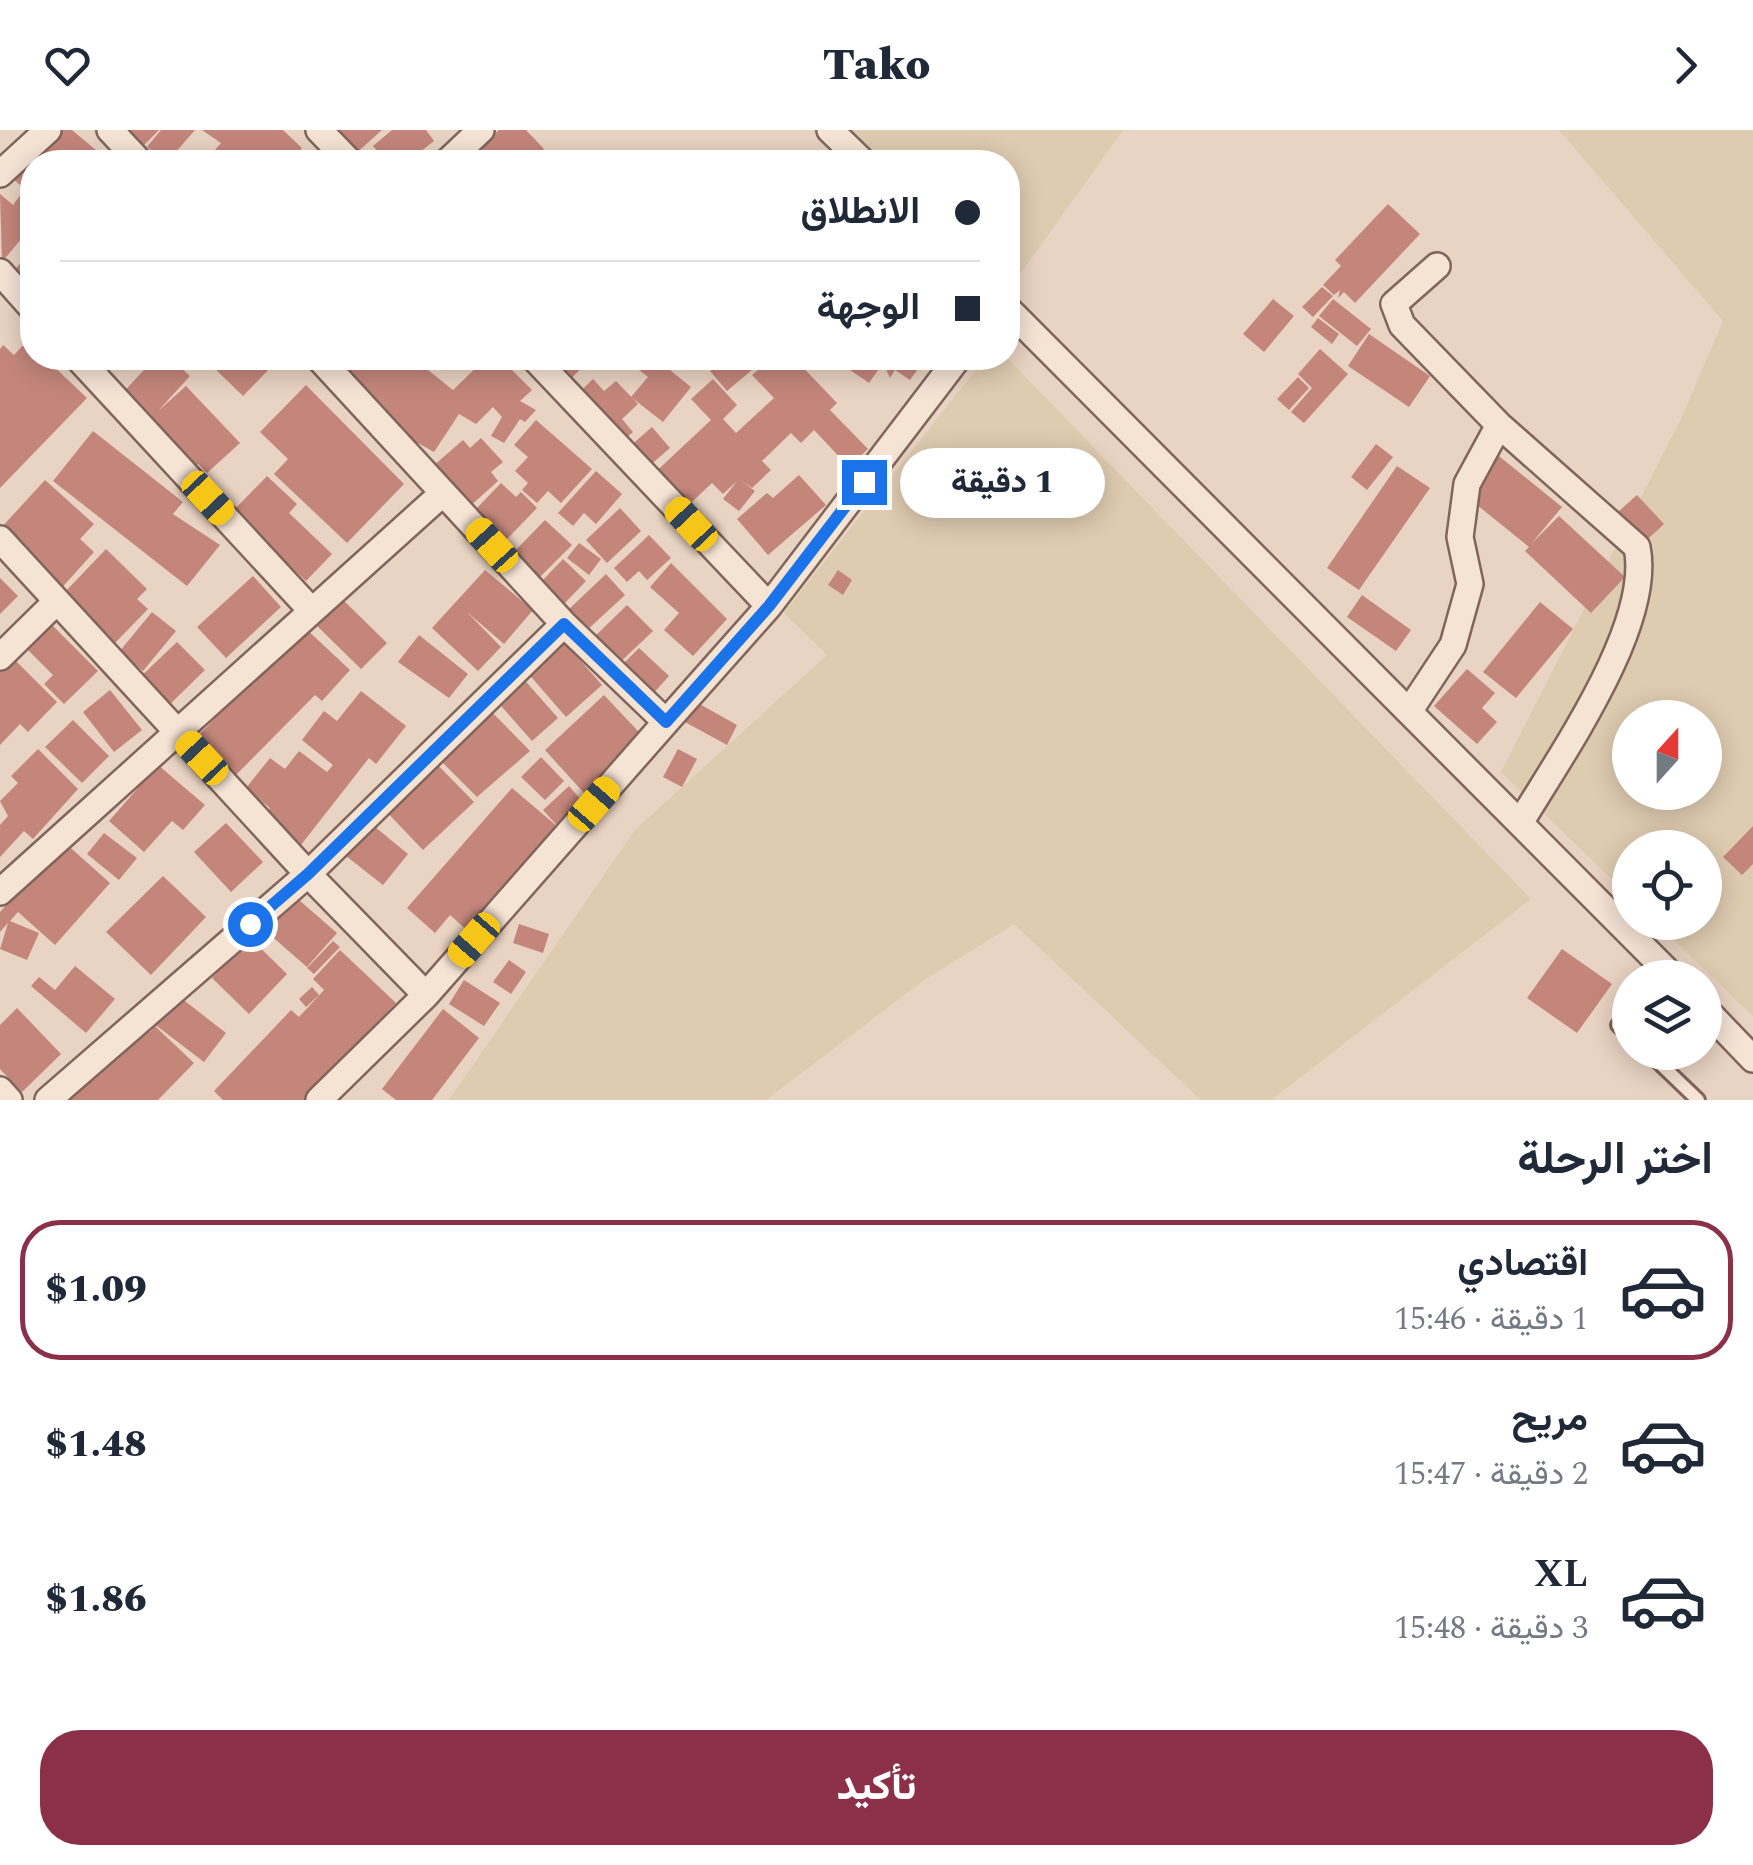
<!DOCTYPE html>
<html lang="ar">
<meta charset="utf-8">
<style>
:root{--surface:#fff;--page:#f2f2f3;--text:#1f2937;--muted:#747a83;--line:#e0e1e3;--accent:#8b3048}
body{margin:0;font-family:Spectral,Vazirmatn,serif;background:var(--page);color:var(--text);direction:rtl;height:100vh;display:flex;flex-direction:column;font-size:38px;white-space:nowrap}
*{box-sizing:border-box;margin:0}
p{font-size:32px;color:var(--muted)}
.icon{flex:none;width:55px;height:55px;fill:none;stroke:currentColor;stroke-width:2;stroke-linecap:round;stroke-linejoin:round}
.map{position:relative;height:970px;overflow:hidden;direction:ltr}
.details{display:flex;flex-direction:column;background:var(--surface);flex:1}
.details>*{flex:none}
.hud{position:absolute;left:20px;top:20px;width:1000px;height:220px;border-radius:40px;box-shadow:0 5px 25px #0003;direction:rtl;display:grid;align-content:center;height:220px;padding:0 40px;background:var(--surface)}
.needle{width:65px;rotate:21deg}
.controls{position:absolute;left:1612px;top:570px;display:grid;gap:20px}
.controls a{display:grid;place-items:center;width:110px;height:110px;border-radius:50%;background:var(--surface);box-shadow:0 5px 25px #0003;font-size:50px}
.end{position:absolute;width:45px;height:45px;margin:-22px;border:12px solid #1a73e8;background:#fff;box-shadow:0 0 0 5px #fff}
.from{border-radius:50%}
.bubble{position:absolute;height:70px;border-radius:35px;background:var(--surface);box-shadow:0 5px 25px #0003;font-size:32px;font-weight:800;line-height:70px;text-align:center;direction:rtl}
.car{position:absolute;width:30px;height:60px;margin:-30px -15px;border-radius:12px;box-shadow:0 0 8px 2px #0007;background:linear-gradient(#f5c518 24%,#345 0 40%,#f5c518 0 76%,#345 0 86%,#f5c518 0)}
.hud b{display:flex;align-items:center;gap:35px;height:95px;font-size:38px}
.hud b+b{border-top:2px solid var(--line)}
.hud i{width:25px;height:25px;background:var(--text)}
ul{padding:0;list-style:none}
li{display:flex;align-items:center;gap:30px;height:140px;margin:0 20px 15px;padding:0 20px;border:5px solid transparent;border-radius:40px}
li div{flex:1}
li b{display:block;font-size:38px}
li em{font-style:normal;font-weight:800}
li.selected{border-color:var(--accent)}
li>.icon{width:90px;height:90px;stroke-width:1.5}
h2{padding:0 40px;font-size:45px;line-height:120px}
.action{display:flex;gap:20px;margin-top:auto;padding:20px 40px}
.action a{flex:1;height:115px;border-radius:40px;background:var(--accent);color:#fff;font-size:40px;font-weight:800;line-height:115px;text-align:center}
header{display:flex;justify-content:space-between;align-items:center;height:130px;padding:0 40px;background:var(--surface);font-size:45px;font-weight:800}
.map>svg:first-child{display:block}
.farmland{fill:#decbb0;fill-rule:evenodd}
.building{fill:#c4867b}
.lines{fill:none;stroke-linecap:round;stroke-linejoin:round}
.service-casing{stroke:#81655b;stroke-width:18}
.minor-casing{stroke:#81655b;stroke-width:30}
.service{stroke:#f5e3d4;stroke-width:12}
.minor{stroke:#f5e3d4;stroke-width:25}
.route{stroke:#1a73e8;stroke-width:12}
</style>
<header><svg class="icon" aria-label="forward" viewBox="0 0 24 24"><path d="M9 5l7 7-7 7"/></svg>Tako<svg class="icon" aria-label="heart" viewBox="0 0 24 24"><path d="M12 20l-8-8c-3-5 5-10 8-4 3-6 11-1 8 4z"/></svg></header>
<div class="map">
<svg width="1753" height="970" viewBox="0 0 1753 970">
<rect width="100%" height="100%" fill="#e9d3c2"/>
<path class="farmland" d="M830 0H1123L1008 161V32H863Z
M1559 0H1753V886L1656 793 1705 792V718H1630V767L1501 642 1681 289 1723 191ZM1630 588H1705V662H1630Z
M985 228H1007L1531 769 1271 970H1201L1014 794 924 850 766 970H449L635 700 827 525 784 483Z"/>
<path class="building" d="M37 0H72L103 26 97 32H32V65L0 38Z
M114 0H159L137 22Z
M161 0H195L167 32 147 17Z
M202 0H283L302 18 288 32H228L215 20 221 13Z
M327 0H382L352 27Z
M392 0H426L434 11 407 32H387L373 16Z
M499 0H526L544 19 529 32H495L480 17Z
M0 64 13 75 21 64 32 74V96L2 132Z
M1388 74 1420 104 1355 173 1344 162 1338 168 1340 160 1334 165 1323 155 1341 136 1335 130Z
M32 120V163L11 144Z
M1322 157 1333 166 1313 187 1302 177Z
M1273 169 1294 186 1264 222 1243 204Z
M1333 169 1371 199 1357 216 1319 186Z
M1318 188 1339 204 1332 214 1311 197Z
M1369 204 1430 246 1409 277 1348 236Z
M27 211 32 228H45L87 268 0 358V219L3 215 14 225Z
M1320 219 1348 244 1304 293 1291 282 1312 258 1298 244Z
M155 228H170L190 246 158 281 186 256 240 313 207 343 198 334 184 346 117 269Z
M193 228H280L243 266 210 234 205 239Z
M334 228H413L453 260 486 228H500L532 260 520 271 536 280 525 292 520 289 504 313 491 306 502 287 493 277 476 294 459 284 434 322 416 312 378 273 372 279 357 264 362 256Z
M541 228H587L589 230 567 253Z
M624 228H672L665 236 691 257 663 292 631 267 648 247Z
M726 228H766L727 261 710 241Z
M771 228H794L837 273 830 280 868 319 849 337 814 300 801 313 791 303 762 331 771 340 752 358 739 349 755 361 739 381 723 369 737 351 723 364 712 353 679 384 647 350 711 290 691 269 713 249 737 275 723 289 736 303 774 268 752 245Z
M857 228H926L910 250 895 240 890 248 883 233 869 253 850 240Z
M1298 247 1309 258 1289 280 1277 269Z
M593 249 604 261 616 251 638 274 622 289 633 302 613 320 569 272Z
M306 255 404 354 347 413 274 344 288 329 260 302Z
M536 290 592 339 561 373 548 361 537 373 522 360 528 353 515 341 528 327 514 315Z
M652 297 670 318 640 344 622 323Z
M93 301 183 372 173 384 220 415 187 456 53 351Z
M481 308 503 332 491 342 498 351 468 378 432 337 463 310 470 318Z
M1376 314 1393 327 1367 360 1351 347Z
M1494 322 1562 377 1531 414 1559 386 1625 447 1591 483 1525 421 1529 417 1461 362Z
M1397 336 1430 358 1359 460 1327 438Z
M596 341 622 364 596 394 584 383 573 396 558 383Z
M799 345 826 375 768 425 737 389 767 363 773 368Z
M267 346 297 374 289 383 332 424 306 451 233 381Z
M45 350 94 394 80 409 94 422 57 463 0 399Z
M501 353 516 367 521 362 537 378 507 409 476 379Z
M1637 365 1664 394 1638 418 1610 389Z
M620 378 641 401 607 433 586 410Z
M545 390 572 415 535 452 509 427Z
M649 405 671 428 647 450 639 441 627 452 614 438Z
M579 413 601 429 589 445 567 428Z
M106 419 147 459 137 469 148 479 115 513 64 463Z
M563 429 586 451 564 474 541 452Z
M671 433 727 489 693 526 664 500 679 483 650 457Z
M485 440 533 480 504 514 467 482 501 517 478 541 432 498Z
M838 440 852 450 843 465 828 455Z
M606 444 625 465 586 501 567 481Z
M253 446 281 477 226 528 197 497Z
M0 448 18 466 0 484Z
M338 465 387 513 361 539 312 491Z
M1362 465 1411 500 1396 521 1347 487Z
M1540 472 1573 499 1516 568 1483 542Z
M627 475 653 501 614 538 589 512Z
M152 482 176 501 143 541 119 522Z
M48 491 98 541 64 574 44 554 53 545 24 516Z
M303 496 350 540 322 571 315 565 236 645 196 608Z
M556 503 602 555 566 587 520 534Z
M419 505 468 544 449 568 398 532Z
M177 512 205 540 164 580 136 551Z
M639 518 669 546 651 566 620 537Z
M10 525 57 572 28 602 20 594 0 615V534Z
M1467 539 1495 563 1482 578 1497 592 1477 614 1434 576Z
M520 545 558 588 532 611 494 568Z
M110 560 142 600 114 622 83 582Z
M361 561 406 596 376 634 369 628 297 720 260 691 270 678 246 658 270 628 285 639 299 621 327 642 333 635 302 610 324 581 337 591Z
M604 565 653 617 593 673 545 620Z
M696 572 737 595 727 615 685 592Z
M483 573 530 621 477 667 432 622Z
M73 590 109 626 82 653 45 617Z
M38 619 78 659 33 709 24 701 0 727V695L8 686 0 671 18 653 11 646Z
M678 619 697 629 682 657 663 647Z
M541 627 564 651 545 670 521 647Z
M431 628 474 672 423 720 381 676Z
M158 635 205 675 183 700 172 691 144 722 109 691Z
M569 656 589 679 563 702 543 680Z
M512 658 558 697 468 801 450 785 435 803 407 778Z
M358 683 408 724 383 755 332 715Z
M226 693 263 732 231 762 194 722Z
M1753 696V734L1742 745 1723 727Z
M104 703 137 728 119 750 87 724Z
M64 712 110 753 55 815 18 782 10 791 39 803 27 830 0 819 8 793 0 802V782Z
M163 746 206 787 151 845 106 802Z
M291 763 337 803 307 837 261 797Z
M519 794 549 804 543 823 513 813Z
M245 803 287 844 249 884 212 848 238 821Z
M333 811 340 817 314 844 307 838Z
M1562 819 1612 854 1577 903 1527 868Z
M340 820 396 873 304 970H223L214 961 291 880 299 887 324 860 313 849Z
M509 830 526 842 511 864 493 852Z
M75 836 115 869 86 903 31 856 39 847 55 860Z
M464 850 500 873 484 896 449 874Z
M312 857 319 865 306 877 299 869Z
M172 861 226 903 204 932 149 890Z
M17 878 61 924 22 962 0 939V895Z
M443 879 479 908 432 970H396L382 959Z
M138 890 150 902 155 896 194 933 158 970H64L112 920 119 927 136 909Z"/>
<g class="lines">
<defs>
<path id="service" d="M1618 895 1630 906
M1648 922 1698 970"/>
<path id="minor" d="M110 0 140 32
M319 0 350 32
M830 0 863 32
M447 32 481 0
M0 44 48 0
M1437 136 1394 174 1402 195 1499 295 1637 417C1653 494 1562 623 1522 690
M0 142 32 178
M1008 179 1674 848
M78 228 311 480
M319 228 564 494 666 592 769 476 534 228
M0 409 308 744 426 865 666 592
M769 476 958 228
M0 527 57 471
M1410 580 1453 515 1470 454 1460 407 1467 354 1499 295
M0 762 443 363
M1705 879 1753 929
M0 960 9 970
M48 970 308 744 564 494
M319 970 426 865"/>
</defs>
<use href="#service" class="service-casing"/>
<use href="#minor" class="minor-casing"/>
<use href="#service" class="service"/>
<use href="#minor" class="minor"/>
</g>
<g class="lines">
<path class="route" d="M250 794 308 744 564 494 666 592 769 476 864 352"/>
</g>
</svg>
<div class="controls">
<a><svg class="needle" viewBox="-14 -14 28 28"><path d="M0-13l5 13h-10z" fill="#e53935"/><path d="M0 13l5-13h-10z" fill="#747a83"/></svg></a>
<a><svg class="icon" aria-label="locate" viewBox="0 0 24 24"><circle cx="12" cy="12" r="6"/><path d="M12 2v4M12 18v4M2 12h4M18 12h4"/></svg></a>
<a><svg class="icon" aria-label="layers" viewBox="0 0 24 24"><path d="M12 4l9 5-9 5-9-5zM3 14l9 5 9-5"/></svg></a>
</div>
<i class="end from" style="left:250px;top:794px"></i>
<i class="end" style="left:864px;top:352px"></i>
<div class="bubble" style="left:900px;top:318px;width:205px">1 دقيقة</div>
<i class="car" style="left:208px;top:368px;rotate:137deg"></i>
<i class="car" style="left:691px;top:394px;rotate:317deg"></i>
<i class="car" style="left:492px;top:415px;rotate:318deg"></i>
<i class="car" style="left:202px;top:628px;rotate:317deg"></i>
<i class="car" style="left:594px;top:674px;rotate:41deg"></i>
<i class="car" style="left:474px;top:810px;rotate:221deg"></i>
<div class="hud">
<b><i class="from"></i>الانطلاق</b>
<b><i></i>الوجهة</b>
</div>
</div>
<section class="details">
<h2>اختر الرحلة</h2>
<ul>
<li class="selected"><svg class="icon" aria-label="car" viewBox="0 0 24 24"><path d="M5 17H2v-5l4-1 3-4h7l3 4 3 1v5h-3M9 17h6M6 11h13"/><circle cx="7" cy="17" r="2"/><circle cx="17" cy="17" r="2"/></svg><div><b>اقتصادي</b><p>1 دقيقة · 15:46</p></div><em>$1.09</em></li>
<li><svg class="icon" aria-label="car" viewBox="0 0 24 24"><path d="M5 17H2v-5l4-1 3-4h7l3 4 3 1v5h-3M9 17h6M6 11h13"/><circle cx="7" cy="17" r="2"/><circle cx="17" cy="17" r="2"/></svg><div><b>مريح</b><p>2 دقيقة · 15:47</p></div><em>$1.48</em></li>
<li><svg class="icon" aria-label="car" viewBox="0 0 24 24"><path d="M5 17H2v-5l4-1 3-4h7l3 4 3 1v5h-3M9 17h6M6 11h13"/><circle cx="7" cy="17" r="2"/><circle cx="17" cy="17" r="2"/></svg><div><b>XL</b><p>3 دقيقة · 15:48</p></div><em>$1.86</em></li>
</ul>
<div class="action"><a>تأكيد</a></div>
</section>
